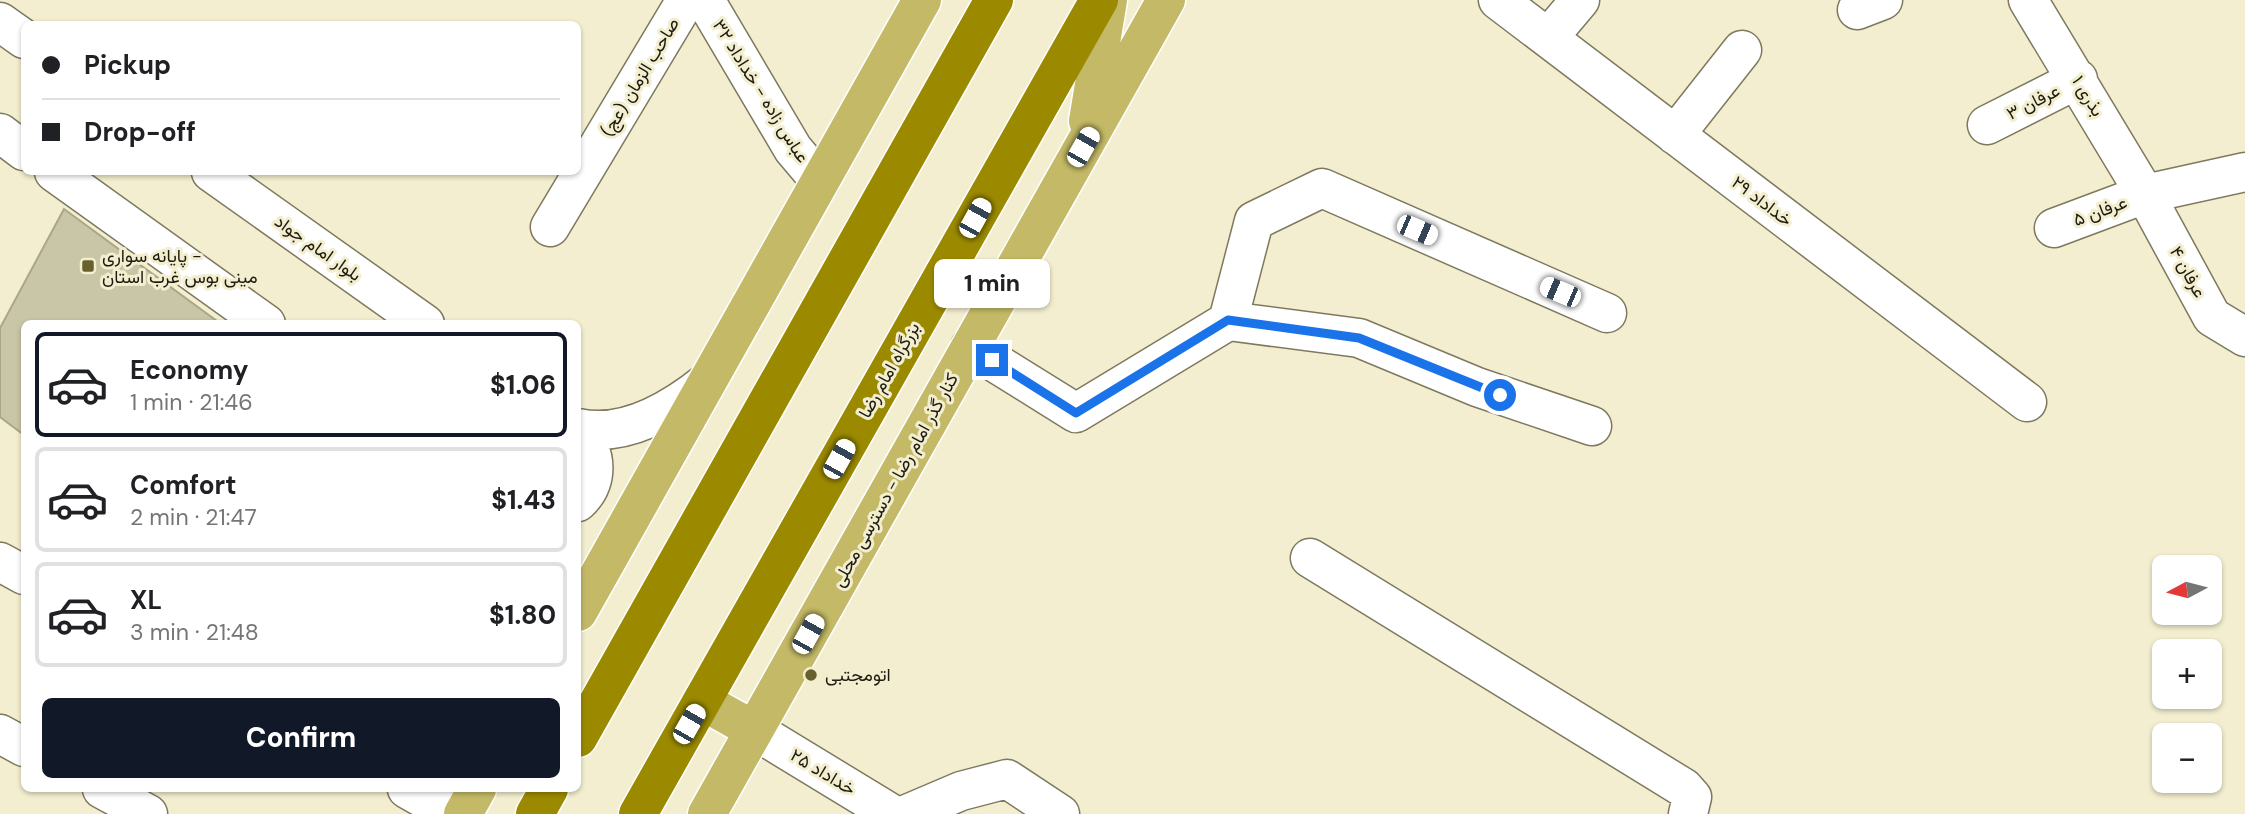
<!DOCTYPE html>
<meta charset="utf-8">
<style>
:root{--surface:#fff;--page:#f6f6f6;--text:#202124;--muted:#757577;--line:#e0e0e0;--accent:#111827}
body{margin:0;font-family:"DM Sans",Vazirmatn,sans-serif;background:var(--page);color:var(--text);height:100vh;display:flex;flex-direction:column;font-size:26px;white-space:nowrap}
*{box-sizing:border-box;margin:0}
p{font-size:23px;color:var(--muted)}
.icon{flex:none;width:38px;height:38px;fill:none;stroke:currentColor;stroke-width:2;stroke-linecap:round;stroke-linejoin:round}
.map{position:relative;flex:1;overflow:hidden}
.panel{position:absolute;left:21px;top:320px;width:560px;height:472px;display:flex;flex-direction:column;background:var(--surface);border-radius:10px;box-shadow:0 2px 5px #0004}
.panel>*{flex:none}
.banner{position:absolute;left:21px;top:21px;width:560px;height:154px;border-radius:10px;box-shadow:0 2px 5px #0004;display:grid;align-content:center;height:154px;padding:0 21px;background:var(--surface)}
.needle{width:46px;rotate:263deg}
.controls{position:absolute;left:2152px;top:555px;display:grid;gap:14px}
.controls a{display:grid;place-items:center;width:70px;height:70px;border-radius:10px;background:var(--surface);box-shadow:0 2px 5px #0004;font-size:35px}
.end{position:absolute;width:32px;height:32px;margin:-16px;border:9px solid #1a73e8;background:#fff;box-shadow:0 0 0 4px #fff}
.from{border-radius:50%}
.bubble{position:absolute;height:49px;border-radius:10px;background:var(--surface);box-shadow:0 2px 5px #0004;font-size:23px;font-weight:800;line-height:49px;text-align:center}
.car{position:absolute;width:21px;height:42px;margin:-21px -10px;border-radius:9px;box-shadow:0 0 5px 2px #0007;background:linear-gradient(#fff 24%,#345 0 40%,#fff 0 76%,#345 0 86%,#fff 0)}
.banner b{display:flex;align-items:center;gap:24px;height:66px;font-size:26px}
.banner b+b{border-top:2px solid var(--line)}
.banner i{width:18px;height:18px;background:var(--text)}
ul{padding:12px 0 0;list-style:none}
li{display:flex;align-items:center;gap:21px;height:105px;margin:0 14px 10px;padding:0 7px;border:4px solid var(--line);border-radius:10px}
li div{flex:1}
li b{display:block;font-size:26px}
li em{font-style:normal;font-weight:800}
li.current{border-color:var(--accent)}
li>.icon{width:63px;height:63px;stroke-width:1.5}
.button{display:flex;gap:14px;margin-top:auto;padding:14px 21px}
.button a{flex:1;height:80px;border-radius:10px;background:var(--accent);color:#fff;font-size:28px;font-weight:800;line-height:80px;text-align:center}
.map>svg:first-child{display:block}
.building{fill:#c9c5a7;stroke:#aaa689;stroke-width:2}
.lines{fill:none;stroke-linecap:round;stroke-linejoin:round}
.minor-casing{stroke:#7e795e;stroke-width:41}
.major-casing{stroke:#fff;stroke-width:41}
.highway-casing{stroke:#fff;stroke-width:41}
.minor{stroke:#fff;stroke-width:38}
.major{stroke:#c3b966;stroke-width:38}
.highway{stroke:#9b8a00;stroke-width:38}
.route{stroke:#1a73e8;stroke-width:9}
.poi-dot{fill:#69612d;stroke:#f2eecf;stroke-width:2.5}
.labels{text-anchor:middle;stroke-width:6;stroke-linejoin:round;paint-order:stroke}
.street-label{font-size:18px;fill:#1d1b10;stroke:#f2eecf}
.poi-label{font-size:18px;fill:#1d1b10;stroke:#f2eecf;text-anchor:start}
</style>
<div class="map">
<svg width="2245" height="814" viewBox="0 0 2245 814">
<rect width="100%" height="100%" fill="#f2eecf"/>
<path class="building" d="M64 209 221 324H24V435L0 417V328Z"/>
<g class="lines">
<defs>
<path id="minor" d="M705 0 793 149 820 181
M1498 0 2027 402
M2028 0 2145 194 2212 317 2245 337
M1857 10 1883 0
M0 22 24 39
M1548 38 1580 0
M1987 125 2078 79
M0 133 24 151
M1675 135 1742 50
M54 172 266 324
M211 172 425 324
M550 227 686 0
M2054 228 2145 194 2245 172
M1228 321 1254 221 1322 188 1607 313
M970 347 1076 413 1228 321 1359 338 1477 387 1592 426
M578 428C624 438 672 410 707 382
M578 432C598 453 599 482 578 502
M1310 558 1684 788 1692 797 1688 814
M0 562 24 575
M754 730 892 814
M0 734 24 747
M102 789 148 814
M407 789 451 814
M907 814 961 791 1007 779 1060 814"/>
<path id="major" d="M1088 121 1108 0
M578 612 922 0
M702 701 754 730
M463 814 477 789
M707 814 1166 0"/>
<path id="highway" d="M578 738 994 0
M535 814 549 789
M638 814 1099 0"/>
</defs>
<use href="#minor" class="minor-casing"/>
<use href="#major" class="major-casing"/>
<use href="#highway" class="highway-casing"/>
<use href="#minor" class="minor"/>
<use href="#major" class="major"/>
<use href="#highway" class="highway"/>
</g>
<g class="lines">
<path class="route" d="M992 360 1076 413 1228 320 1359 338 1500 395"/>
</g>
<g class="poi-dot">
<rect x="81" y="259" width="14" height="14" rx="3.5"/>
<circle cx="811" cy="675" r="7"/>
</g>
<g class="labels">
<g class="street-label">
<text transform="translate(640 77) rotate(-59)" y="6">صاحب الزمان (عج)</text>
<text transform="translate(761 91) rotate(58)" y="6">عباس زاده - خداداد ۳۲</text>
<text transform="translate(2088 96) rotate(59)" y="6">بذری ۱</text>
<text transform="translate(2033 102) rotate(-27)" y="6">عرفان ۳</text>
<text transform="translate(1762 201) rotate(37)" y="6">خداداد ۲۹</text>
<text transform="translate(2100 211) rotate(-20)" y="6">عرفان ۵</text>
<text transform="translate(318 248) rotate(35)" y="6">بلوار امام جواد</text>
<text transform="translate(2188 272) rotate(61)" y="6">عرفان ۴</text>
<text transform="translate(889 370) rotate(-61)" y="6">بزرگراه امام رضا</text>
<text transform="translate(895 480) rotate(-61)" y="6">کنار گذر امام رضا - دسترسی محلی</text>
<text transform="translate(823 772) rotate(31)" y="6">خداداد ۲۵</text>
</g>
<g class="poi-label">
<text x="102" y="262">پایانه سواری -<tspan x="102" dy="21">مینی بوس غرب استان</tspan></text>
<text x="825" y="681">اتومجتبی</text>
</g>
</g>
</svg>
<div class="controls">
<a><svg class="needle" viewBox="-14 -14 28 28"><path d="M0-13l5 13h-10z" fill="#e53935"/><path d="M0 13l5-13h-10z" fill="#757577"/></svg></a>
<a>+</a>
<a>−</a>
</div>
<i class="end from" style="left:1500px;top:395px"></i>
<i class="end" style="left:992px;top:360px"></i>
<div class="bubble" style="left:934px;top:259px;width:116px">1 min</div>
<i class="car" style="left:1083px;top:147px;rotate:30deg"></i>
<i class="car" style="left:975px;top:218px;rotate:29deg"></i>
<i class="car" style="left:1417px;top:230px;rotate:113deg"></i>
<i class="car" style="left:1560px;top:292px;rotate:293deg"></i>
<i class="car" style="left:839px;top:459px;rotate:29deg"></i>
<i class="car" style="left:808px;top:634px;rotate:29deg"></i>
<i class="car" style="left:689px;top:724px;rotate:30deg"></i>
<div class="banner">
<b><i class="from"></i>Pickup</b>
<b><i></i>Drop-off</b>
</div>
<section class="panel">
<ul>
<li class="current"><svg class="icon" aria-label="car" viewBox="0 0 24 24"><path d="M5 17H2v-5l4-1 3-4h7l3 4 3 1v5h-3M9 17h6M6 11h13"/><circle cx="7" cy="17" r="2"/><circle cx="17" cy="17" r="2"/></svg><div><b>Economy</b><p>1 min · 21:46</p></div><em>$1.06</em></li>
<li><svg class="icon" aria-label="car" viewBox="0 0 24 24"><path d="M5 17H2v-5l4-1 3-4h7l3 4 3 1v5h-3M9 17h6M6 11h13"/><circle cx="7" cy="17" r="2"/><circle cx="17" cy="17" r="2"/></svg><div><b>Comfort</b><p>2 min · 21:47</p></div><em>$1.43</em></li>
<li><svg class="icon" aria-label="car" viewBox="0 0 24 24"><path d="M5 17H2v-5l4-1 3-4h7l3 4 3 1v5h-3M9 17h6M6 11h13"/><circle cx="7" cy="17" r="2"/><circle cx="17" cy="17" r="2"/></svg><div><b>XL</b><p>3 min · 21:48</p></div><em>$1.80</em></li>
</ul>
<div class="button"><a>Confirm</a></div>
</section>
</div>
